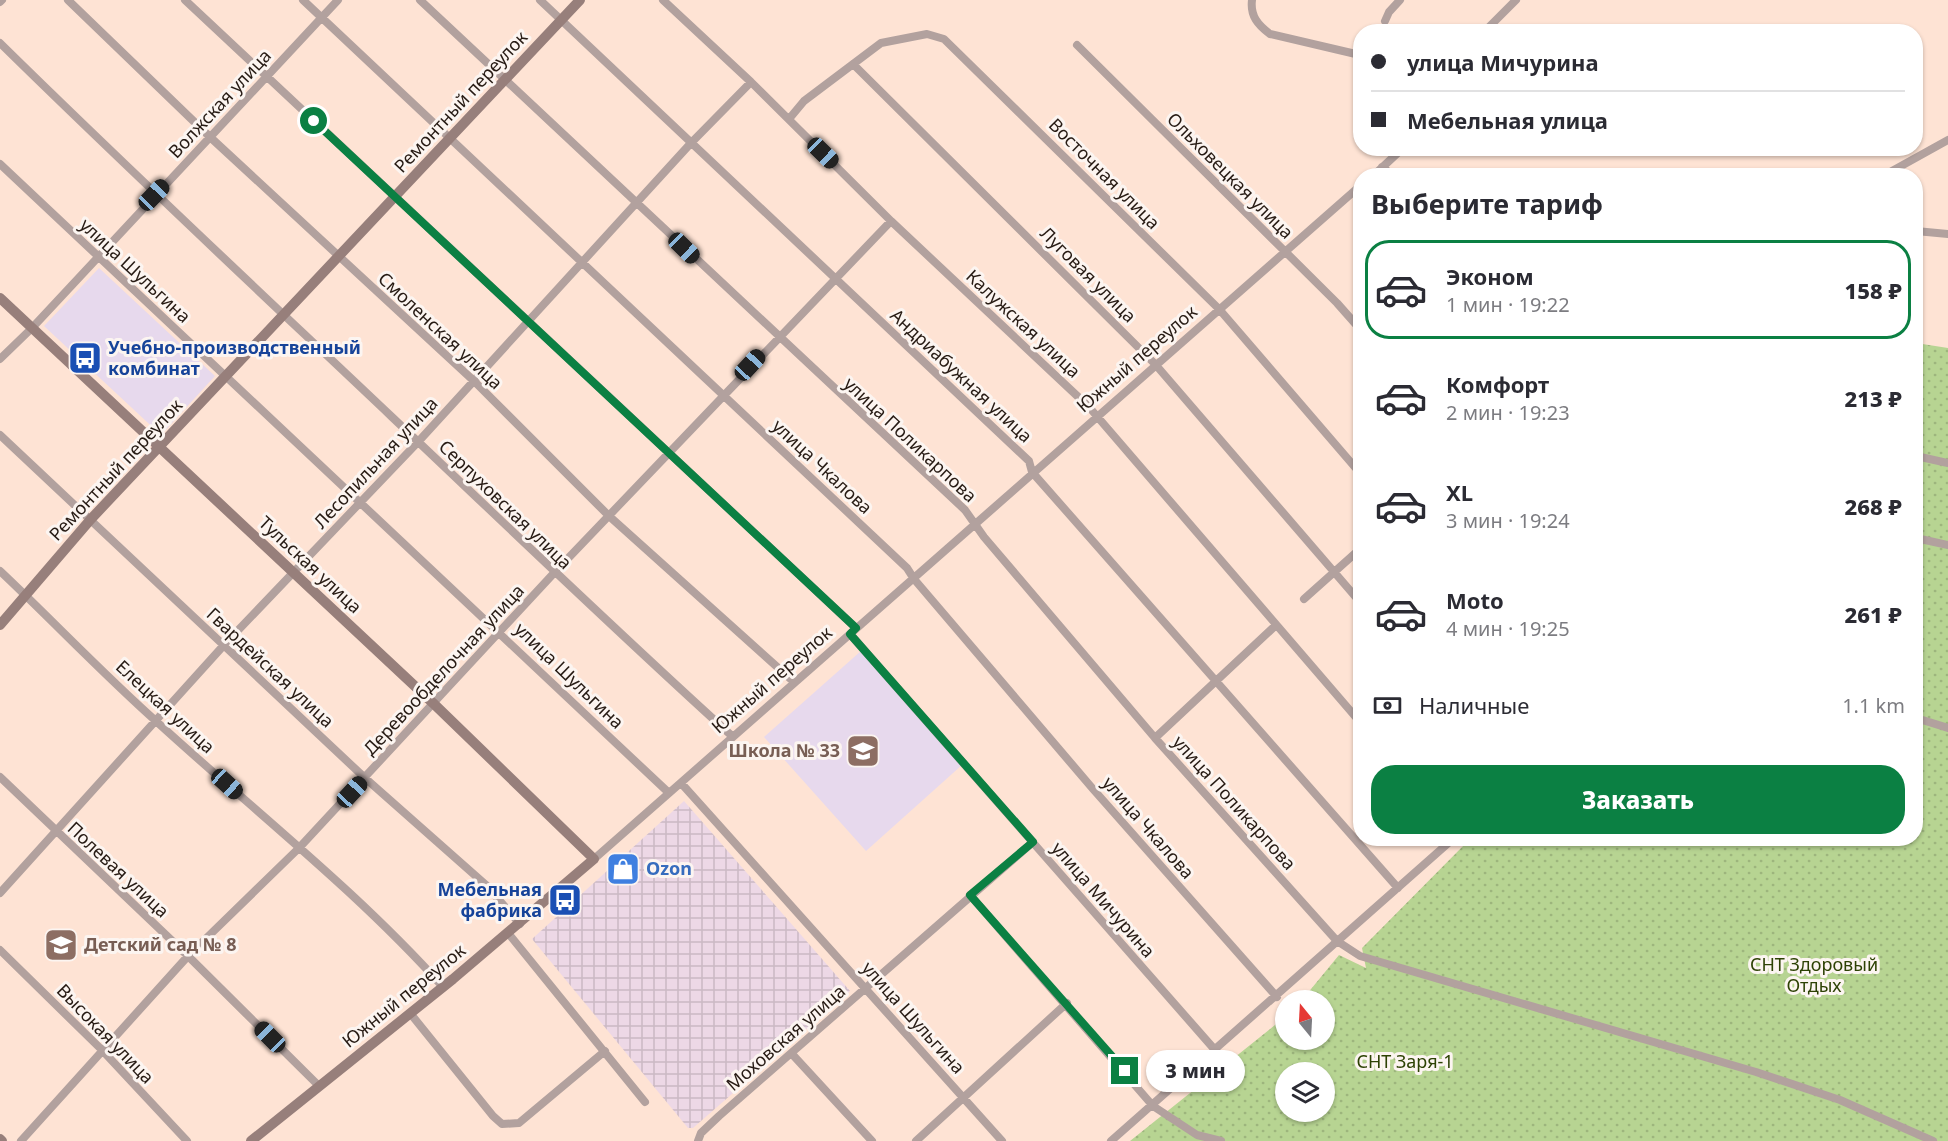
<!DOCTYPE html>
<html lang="ru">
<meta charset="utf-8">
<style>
:root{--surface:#fff;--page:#f7f7f7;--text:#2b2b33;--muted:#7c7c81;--line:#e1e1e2;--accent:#0b8043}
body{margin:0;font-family:"Noto Sans",sans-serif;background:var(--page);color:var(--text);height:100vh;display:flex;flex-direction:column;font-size:22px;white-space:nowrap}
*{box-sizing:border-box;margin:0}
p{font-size:20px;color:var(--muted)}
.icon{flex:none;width:33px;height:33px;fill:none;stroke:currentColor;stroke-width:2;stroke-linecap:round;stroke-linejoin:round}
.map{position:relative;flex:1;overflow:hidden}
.panel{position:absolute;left:1353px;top:168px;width:570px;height:678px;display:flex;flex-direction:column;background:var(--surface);border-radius:24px;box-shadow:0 2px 4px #0004}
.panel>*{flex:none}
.banner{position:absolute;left:1353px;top:24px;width:570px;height:132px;border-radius:24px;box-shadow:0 2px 4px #0004;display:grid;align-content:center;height:132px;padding:0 18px;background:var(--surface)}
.needle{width:39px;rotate:342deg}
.fabs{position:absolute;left:1275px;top:990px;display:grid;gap:12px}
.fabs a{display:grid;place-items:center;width:60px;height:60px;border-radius:50%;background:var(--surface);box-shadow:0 2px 4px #0004;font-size:30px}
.end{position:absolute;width:27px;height:27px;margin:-14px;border:8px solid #0b8043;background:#fff;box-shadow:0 0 0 3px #fff}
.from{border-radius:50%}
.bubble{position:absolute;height:42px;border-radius:21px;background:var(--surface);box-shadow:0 2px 4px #0004;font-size:20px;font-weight:800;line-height:42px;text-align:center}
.car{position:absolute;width:18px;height:36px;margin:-18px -9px;border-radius:8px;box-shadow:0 0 4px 2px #0007;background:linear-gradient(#222 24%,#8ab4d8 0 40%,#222 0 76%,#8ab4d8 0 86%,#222 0)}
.banner b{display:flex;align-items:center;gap:21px;height:57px;font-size:22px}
.banner b+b{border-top:2px solid var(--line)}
.banner i{width:15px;height:15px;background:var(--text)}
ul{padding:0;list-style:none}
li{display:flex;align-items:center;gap:18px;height:99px;margin:0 12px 9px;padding:0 6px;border:3px solid transparent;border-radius:24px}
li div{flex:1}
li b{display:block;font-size:22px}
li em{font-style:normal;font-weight:800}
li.current{border-color:var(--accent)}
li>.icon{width:54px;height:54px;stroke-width:1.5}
h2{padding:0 18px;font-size:27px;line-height:72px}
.pay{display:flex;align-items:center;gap:15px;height:66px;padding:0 18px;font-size:22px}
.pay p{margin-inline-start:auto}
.primary-button{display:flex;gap:12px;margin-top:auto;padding:12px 18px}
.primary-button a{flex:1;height:69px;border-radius:24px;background:var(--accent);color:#fff;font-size:24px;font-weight:800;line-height:69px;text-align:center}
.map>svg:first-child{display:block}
.industrial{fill:url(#industrial-grid)}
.education{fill:#e7d9ed}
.grass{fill:url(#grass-dots);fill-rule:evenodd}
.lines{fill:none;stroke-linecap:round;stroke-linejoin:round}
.street{stroke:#b2a19e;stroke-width:8}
.secondary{stroke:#977f7b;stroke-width:10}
.route{stroke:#0b8043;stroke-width:8}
.labels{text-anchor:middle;stroke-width:6;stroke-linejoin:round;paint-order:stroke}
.street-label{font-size:18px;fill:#271b14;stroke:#fcf5f1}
.transit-label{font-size:18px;font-weight:bold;fill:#164399;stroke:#fcf5f1;text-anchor:start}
.education-label{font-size:18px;font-weight:bold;fill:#785e54;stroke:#fcf5f1;text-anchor:end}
.shop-label{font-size:18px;font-weight:bold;fill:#366cbe;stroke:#fcf5f1;text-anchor:start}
.park-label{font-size:18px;fill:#2d4204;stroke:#fcf5f1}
</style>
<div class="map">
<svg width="1948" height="1141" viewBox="0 0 1948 1141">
<defs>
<pattern id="industrial-grid" width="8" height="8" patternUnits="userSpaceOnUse" patternTransform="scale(1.5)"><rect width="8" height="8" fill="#edd8e6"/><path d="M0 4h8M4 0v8" fill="none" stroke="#cbb9c4"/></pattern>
<pattern id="grass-dots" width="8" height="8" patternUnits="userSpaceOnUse" patternTransform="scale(1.5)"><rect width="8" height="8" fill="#b7d492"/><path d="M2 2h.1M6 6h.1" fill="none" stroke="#9db57d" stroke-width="1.8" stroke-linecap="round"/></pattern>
</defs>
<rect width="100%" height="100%" fill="#fee3d4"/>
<path class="industrial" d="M684 801 850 991 693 1128H688L532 939Z"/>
<path class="education" d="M99 268 215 376 161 435 44 326Z
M861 651 962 765 866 851 764 737Z"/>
<path class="grass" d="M1916 343 1948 348V1141H1130L1285 1017 1286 1040H1324V1000H1302L1339 955 1366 968 1362 948 1470 839 1916 838ZM1286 1072H1324V1112H1286Z"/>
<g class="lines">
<path class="street" d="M68 0 210 137 474 381 609 516 794 682
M185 0 856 628
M303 0 907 568 914 579 1093 789 1277 997
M420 0 965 510 984 537 1155 738 1337 941 1360 956 1756 1072 1840 1100 1933 1141
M540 0 1029 461 1032 472 1398 888
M663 0 751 82 891 221 1089 407 1360 722
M1252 0C1250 16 1258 25 1270 34L1360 55
M0 2 2 0
M1385 21 1389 12 1400 0
M1484 32 1516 0
M0 43C129 170 261 293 392 417 505 524 617 632 732 736
M1077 45 1337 303 1360 329
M853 64 1155 364 1360 602
M789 119 804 101 881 43 927 34 944 39 1219 309 1360 473
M0 164 669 793
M1382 167 1394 176
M1373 176 1403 148
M1883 176 1948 140
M1916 231 1948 234
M0 359 32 328 338 0
M0 435 365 778 486 885 520 924
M1916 456 1948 463
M1916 538 1948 545
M0 571C53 621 103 674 157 722 253 810 356 890 443 987
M1304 599 1360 549
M850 634 1215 1050
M1916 718 1948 728
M1155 738 1275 626
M0 777 188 956 319 1086
M681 783 1002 1141
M594 859 1360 186
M0 893 224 645 418 442 691 143 751 82
M970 895 1153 1106 1197 1135 1221 1141
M508 933 645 1102
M0 950 102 1050 187 1141
M410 1013 493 1116 502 1124 519 1123 605 1051
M792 1054 872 1141
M21 1141 188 956 299 848 554 573 891 221
M698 1141 701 1133 719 1116 1033 842
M916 1141 1067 1003
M1111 1141 1454 838"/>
<path class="secondary" d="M0 298 434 704 594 859 453 979 251 1141
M0 625 91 519 580 0
M0 1139 2 1141"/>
</g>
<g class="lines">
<path class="route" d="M314 121 856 628 850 634 1033 842 970 895 1125 1071"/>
</g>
<defs>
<symbol id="bus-square" viewBox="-11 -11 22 22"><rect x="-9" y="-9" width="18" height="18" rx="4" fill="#1a4fb4" stroke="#fcf5f1"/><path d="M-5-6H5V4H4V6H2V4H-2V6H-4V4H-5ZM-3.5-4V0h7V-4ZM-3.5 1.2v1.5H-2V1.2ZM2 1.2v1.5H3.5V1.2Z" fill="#fff"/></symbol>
<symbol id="school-square" viewBox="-11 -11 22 22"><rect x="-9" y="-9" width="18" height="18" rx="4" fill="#8d6e63" stroke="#fcf5f1"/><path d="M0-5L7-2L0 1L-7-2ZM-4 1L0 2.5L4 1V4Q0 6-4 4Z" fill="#fff"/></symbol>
<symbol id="shop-square" viewBox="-11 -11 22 22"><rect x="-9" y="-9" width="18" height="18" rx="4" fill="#3f7fe0" stroke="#fcf5f1"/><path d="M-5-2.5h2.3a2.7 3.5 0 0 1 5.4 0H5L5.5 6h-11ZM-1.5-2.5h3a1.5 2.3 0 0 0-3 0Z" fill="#fff"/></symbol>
</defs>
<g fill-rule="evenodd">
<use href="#bus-square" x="66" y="339" width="38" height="38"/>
<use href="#school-square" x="844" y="732" width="38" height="38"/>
<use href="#shop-square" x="604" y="850" width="38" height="38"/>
<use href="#bus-square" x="546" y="881" width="38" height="38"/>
<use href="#school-square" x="42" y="926" width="38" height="38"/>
</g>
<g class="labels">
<g class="street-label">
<text transform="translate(461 102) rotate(-47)" y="6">Ремонтный переулок</text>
<text transform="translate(220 104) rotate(-47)" y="6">Волжская улица</text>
<text transform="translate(1104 174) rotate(45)" y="6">Восточная улица</text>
<text transform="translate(1230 176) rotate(45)" y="6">Ольховецкая улица</text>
<text transform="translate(135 271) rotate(43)" y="6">улица Шульгина</text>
<text transform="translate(1088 275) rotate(45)" y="6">Луговая улица</text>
<text transform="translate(1023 324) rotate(43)" y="6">Калужская улица</text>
<text transform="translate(440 331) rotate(43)" y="6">Смоленская улица</text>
<text transform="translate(1137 359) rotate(-41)" y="6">Южный переулок</text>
<text transform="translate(961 376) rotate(43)" y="6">Андриабужная улица</text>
<text transform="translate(910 440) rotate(43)" y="6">улица Поликарпова</text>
<text transform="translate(376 463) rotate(-47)" y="6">Лесопильная улица</text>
<text transform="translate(822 467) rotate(43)" y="6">улица Чкалова</text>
<text transform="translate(116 470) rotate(-47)" y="6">Ремонтный переулок</text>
<text transform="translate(505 505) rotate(44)" y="6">Серпуховская улица</text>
<text transform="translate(310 565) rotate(43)" y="6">Тульская улица</text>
<text transform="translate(270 668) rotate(43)" y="6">Гвардейская улица</text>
<text transform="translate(444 670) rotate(-47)" y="6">Деревообделочная улица</text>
<text transform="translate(569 676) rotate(44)" y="6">улица Шульгина</text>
<text transform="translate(772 680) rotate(-41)" y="6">Южный переулок</text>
<text transform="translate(165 707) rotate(43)" y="6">Елецкая улица</text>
<text transform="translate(1234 803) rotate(48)" y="6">улица Поликарпова</text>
<text transform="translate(1148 828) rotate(49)" y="6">улица Чкалова</text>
<text transform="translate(118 870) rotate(43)" y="6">Полевая улица</text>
<text transform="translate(1103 900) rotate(49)" y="6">улица Мичурина</text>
<text transform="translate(404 996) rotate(-39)" y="6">Южный переулок</text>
<text transform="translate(913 1018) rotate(48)" y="6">улица Шульгина</text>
<text transform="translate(105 1034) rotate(46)" y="6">Высокая улица</text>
<text transform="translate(786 1038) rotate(-41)" y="6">Моховская улица</text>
</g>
<g class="transit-label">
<text x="108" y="354">Учебно-производственный<tspan x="108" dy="21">комбинат</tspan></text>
<text x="542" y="896" text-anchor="end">Мебельная<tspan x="542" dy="21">фабрика</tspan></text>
</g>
<g class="education-label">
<text x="840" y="757">Школа № 33</text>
<text x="84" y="951" text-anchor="start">Детский сад № 8</text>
</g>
<g class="shop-label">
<text x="646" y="875">Ozon</text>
</g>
<g class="park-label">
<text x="1814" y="971">СНТ Здоровый<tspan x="1814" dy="21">Отдых</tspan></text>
<text x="1405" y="1068">СНТ Заря-1</text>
</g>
</g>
</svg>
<div class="fabs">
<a><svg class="needle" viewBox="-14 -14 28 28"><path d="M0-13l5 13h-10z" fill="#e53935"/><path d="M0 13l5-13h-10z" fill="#7c7c81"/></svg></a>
<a><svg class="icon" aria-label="layers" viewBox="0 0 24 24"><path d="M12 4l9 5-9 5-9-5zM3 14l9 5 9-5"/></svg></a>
</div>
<i class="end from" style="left:314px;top:121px"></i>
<i class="end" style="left:1125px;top:1071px"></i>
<div class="bubble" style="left:1146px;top:1050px;width:99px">3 мин</div>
<i class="car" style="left:823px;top:153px;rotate:134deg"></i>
<i class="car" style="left:154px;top:195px;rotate:44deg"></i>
<i class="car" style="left:684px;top:248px;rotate:134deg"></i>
<i class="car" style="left:750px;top:365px;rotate:43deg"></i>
<i class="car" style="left:227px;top:784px;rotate:132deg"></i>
<i class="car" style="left:352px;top:792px;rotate:43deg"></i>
<i class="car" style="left:270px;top:1037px;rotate:315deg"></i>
<div class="banner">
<b><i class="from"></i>улица Мичурина</b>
<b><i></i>Мебельная улица</b>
</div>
<section class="panel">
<h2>Выберите тариф</h2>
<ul>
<li class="current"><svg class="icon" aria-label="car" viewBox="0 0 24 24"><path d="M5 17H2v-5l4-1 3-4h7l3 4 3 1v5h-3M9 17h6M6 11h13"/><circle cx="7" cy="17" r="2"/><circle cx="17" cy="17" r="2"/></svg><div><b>Эконом</b><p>1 мин · 19:22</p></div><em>158 ₽</em></li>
<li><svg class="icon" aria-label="car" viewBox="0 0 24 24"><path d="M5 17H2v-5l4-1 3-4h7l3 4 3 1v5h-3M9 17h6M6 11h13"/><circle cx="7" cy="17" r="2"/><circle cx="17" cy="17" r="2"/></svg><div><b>Комфорт</b><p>2 мин · 19:23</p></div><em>213 ₽</em></li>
<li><svg class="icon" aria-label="car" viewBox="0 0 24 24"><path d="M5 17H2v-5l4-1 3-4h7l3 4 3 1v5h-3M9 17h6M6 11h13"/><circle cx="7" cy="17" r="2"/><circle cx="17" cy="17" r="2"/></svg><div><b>XL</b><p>3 мин · 19:24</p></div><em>268 ₽</em></li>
<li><svg class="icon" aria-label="car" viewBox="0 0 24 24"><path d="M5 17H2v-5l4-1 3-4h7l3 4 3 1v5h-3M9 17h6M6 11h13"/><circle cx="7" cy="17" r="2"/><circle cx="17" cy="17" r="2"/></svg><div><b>Moto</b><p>4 мин · 19:25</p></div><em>261 ₽</em></li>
</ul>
<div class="pay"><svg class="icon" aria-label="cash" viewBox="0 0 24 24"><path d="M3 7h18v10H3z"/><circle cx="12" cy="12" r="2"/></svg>Наличные<p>1.1 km</p></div>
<div class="primary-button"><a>Заказать</a></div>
</section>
</div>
